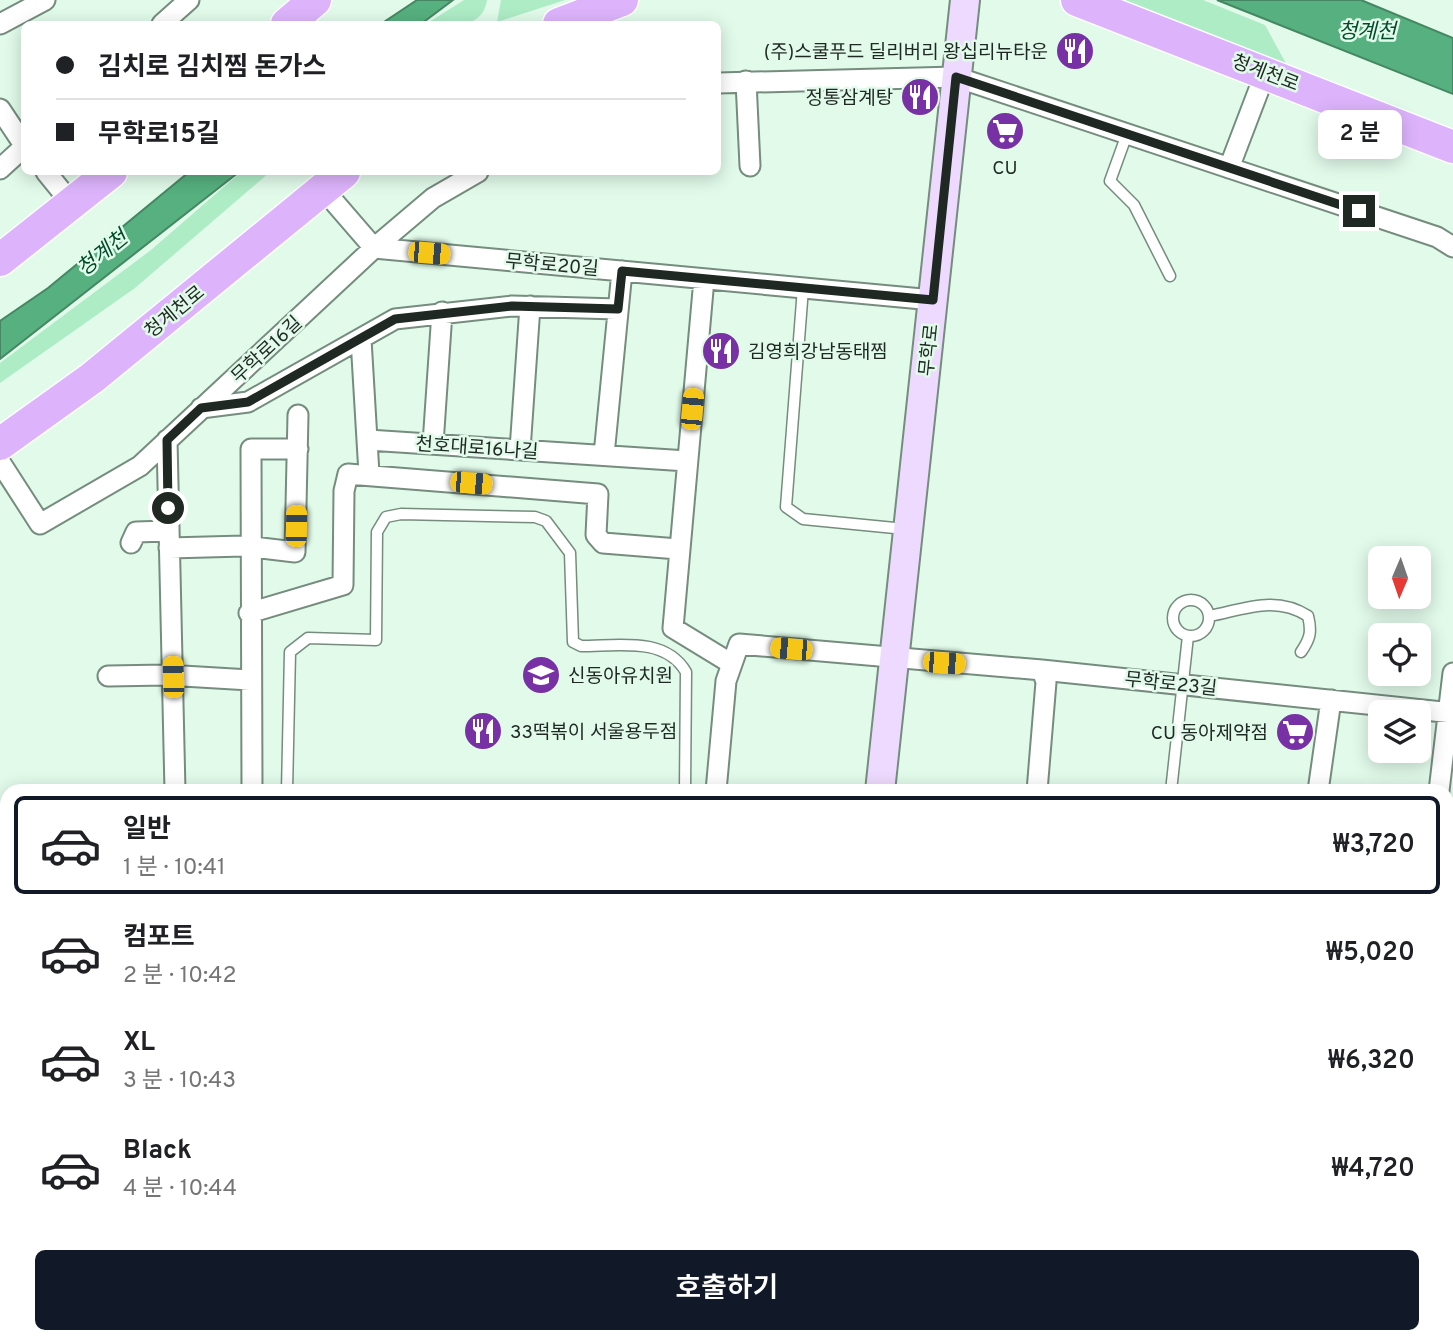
<!DOCTYPE html>
<html lang="ko">
<meta charset="utf-8">
<style>
:root{--surface:#fff;--page:#f2f2f2;--text:#202124;--muted:#757577;--line:#e0e0e0;--accent:#111827}
body{margin:0;font-family:Overpass,"Noto Sans KR",sans-serif;background:var(--page);color:var(--text);height:100vh;display:flex;flex-direction:column;font-size:26px;white-space:nowrap}
*{box-sizing:border-box;margin:0}
p{font-size:23px;color:var(--muted)}
.icon{flex:none;width:38px;height:38px;fill:none;stroke:currentColor;stroke-width:2;stroke-linecap:round;stroke-linejoin:round}
.map{position:relative;flex:1;overflow:hidden}
.drawer{position:absolute;left:0px;top:784px;width:1454px;height:560px;display:flex;flex-direction:column;background:var(--surface);border-radius:21px 21px 0 0;box-shadow:0 4px 18px #0003}
.drawer>*{flex:none}
.guide{position:absolute;left:21px;top:21px;width:700px;height:154px;border-radius:10px;box-shadow:0 4px 18px #0003;display:grid;align-content:center;height:154px;padding:0 35px;background:var(--surface)}
.needle{width:46px;rotate:182deg}
.controls{position:absolute;left:1368px;top:546px;display:grid;gap:14px}
.controls a{display:grid;place-items:center;width:63px;height:63px;border-radius:10px;background:var(--surface);box-shadow:0 4px 18px #0003;font-size:35px}
.end{position:absolute;width:32px;height:32px;margin:-16px;border:9px solid #1f2822;background:#fff;box-shadow:0 0 0 4px #fff}
.from{border-radius:50%}
.bubble{position:absolute;height:49px;border-radius:10px;background:var(--surface);box-shadow:0 4px 18px #0003;font-size:23px;font-weight:600;line-height:49px;text-align:center}
.car{position:absolute;width:21px;height:42px;margin:-21px -10px;border-radius:9px;box-shadow:0 0 5px 2px #0007;background:linear-gradient(#f5c518 24%,#345 0 40%,#f5c518 0 76%,#345 0 86%,#f5c518 0)}
.guide b{display:flex;align-items:center;gap:24px;height:66px;font-size:26px}
.guide b+b{border-top:2px solid var(--line)}
.guide i{width:18px;height:18px;background:var(--text)}
ul{padding:12px 0 0;list-style:none}
li{display:flex;align-items:center;gap:21px;height:98px;margin:0 14px 10px;padding:0 21px;border:4px solid transparent;border-radius:10px}
li div{flex:1}
li b{display:block;font-size:26px}
li em{font-style:normal;font-weight:600}
li.on{border-color:var(--accent)}
li>.icon{width:63px;height:63px;stroke-width:1.5}
.primary-button{display:flex;gap:14px;margin-top:auto;padding:14px 35px}
.primary-button a{flex:1;height:80px;border-radius:10px;background:var(--accent);color:#fff;font-size:28px;font-weight:600;line-height:80px;text-align:center}
.map>svg:first-child{display:block}
.green{fill:#aeecc6}
.water{fill:#56b07f;stroke:#468763;stroke-width:2}
.lines{fill:none;stroke-linecap:round;stroke-linejoin:round}
.river{stroke:#56b07f;stroke-width:32}
.service-casing{stroke:#758c7e;stroke-width:13}
.minor-casing{stroke:#758c7e;stroke-width:23}
.tertiary-casing{stroke:#758c7e;stroke-width:28}
.secondary-casing{stroke:#758c7e;stroke-width:32}
.primary-casing{stroke:#fff;stroke-width:35}
.service{stroke:#fff;stroke-width:10}
.minor{stroke:#fff;stroke-width:19}
.tertiary{stroke:#fff;stroke-width:24}
.secondary{stroke:#eedafe;stroke-width:28}
.primary{stroke:#ddb4fc;stroke-width:32}
.trunk-bridge-casing{stroke:#fff;stroke-width:37;stroke-linecap:butt}
.trunk-bridge{stroke:#d29bfb;stroke-width:33}
.route{stroke:#1f2822;stroke-width:9}
.labels{text-anchor:middle;stroke-width:5;stroke-linejoin:round;paint-order:stroke}
.poi-label{font-size:19px;fill:#1f2822;stroke:#e1faea;text-anchor:end}
.street-label{font-size:19px;fill:#1f2822;stroke:#e1faea}
.water-label{font-size:21px;font-style:italic;fill:#004b2c;stroke:#e1faea}
</style>
<div class="map">
<svg width="1453" height="1344" viewBox="0 0 1453 1344">
<rect width="100%" height="100%" fill="#e1faea"/>
<path class="green" d="M464 0H487C482 31 450 25 426 24Z
M501 0H565L497 22Z
M1116 0H1203L1265 25 1288 67Z
M241 172H270L135 288 0 383V363L151 250Z"/>
<path class="water" d="M417 0H453L421 24H381Z
M1217 0H1361L1453 38V94Z
M189 172H239L0 359V321L48 288Z
M0 1024 7 1092 1 1344H0Z"/>
<g class="lines">
<path class="river" d="M1447 1185 1453 1088
M1447 1205 1453 1251"/>
<defs>
<path id="service" d="M1127 134 1110 181 1134 205 1170 276
M803 288 786 507 803 519 905 529
M1173 618a18 18 0 1 1 36 0a18 18 0 1 1-36 0Z
M1210 616C1245 609 1276 595 1308 616 1312 632 1310 639 1301 652
M287 791 290 652 308 638 376 640 377 532 386 517 401 514 535 517 546 521 570 553 573 642 581 646C617 646 665 636 686 672L685 791
M1171 791 1188 636"/>
<path id="minor" d="M0 24 45 0
M162 24 189 0
M746 81 750 166
M718 83 956 77 1437 237 1453 247
M0 109 24 145
M1229 168 1266 71
M0 169 24 147
M46 172 72 204
M323 189 374 248 933 300
M704 279 673 628 732 664
M361 339 369 474
M201 408 248 402 395 319 512 306 618 309
M167 440 175 791
M368 440 687 461
M433 444 442 312
M520 450 530 306
M604 455 622 271
M0 462 40 524 140 466 374 248 433 198 478 172
M131 543 136 532 168 531
M169 548 244 546 295 552 298 415
M249 613 343 585 344 491 348 474 598 494 596 535 603 543 678 549
M108 676 166 675 250 680
M252 791 251 449H298
M716 791 726 681 739 644 1042 670 1453 713
M1037 791 1046 682 1042 670
M1318 791 1331 700
M1439 791 1453 673
M192 1337V1344
M278 1337 279 1344
M353 1337V1344
M602 1337V1344
M691 1337V1344
M1394 1337 1395 1344
M21 1344V1337
M115 1344V1337
M442 1344V1337
M1003 1344 1004 1337"/>
<path id="tertiary" d="M0 867 7 887"/>
<path id="secondary" d="M880 791 965 0
M852 1337V1344"/>
<path id="primary" d="M1077 0 1453 147
M287 24 315 0
M559 24 622 0
M0 260 111 172
M0 444 92 378 344 172
M1447 1089H1453
M1447 1127 1453 1128"/>
</defs>
<use href="#service" class="service-casing"/>
<use href="#minor" class="minor-casing"/>
<use href="#tertiary" class="tertiary-casing"/>
<use href="#secondary" class="secondary-casing"/>
<use href="#primary" class="primary-casing"/>
<use href="#service" class="service"/>
<use href="#minor" class="minor"/>
<use href="#tertiary" class="tertiary"/>
<use href="#secondary" class="secondary"/>
<use href="#primary" class="primary"/>
<defs>
<path id="trunk-bridge" d="M0 1032 3 1056 0 1163"/>
</defs>
<use href="#trunk-bridge" class="trunk-bridge-casing"/>
<use href="#trunk-bridge" class="trunk-bridge"/>
</g>
<g class="lines">
<path class="route" d="M168 508 167 440 201 408 248 402 395 319 512 306 618 309 622 271 933 300 956 77 1359 211"/>
</g>
<defs>
<symbol id="restaurant-disc" viewBox="-11 -11 22 22"><circle r="9.5" fill="#7831a5" stroke="#e1faea"/><path d="M-5-6h1v4h1v-4h1v4h1v-4h1v5L-1.5 .5V6h-2V.5L-5-1ZM5-6V6H3V1.5H1.5Q1.5-4 5-6Z" fill="#fff"/></symbol>
<symbol id="supermarket-disc" viewBox="-11 -11 22 22"><circle r="9.5" fill="#7831a5" stroke="#e1faea"/><path d="M-6-5.5h2.5l.6 2H6L4.5 2H-2.5L-4.4-4H-6ZM-1.5 3.2a1.3 1.3 0 1 0 .1 0ZM3 3.2a1.3 1.3 0 1 0 .1 0Z" fill="#fff"/></symbol>
<symbol id="school-disc" viewBox="-11 -11 22 22"><circle r="9.5" fill="#7831a5" stroke="#e1faea"/><path d="M0-5L7-2L0 1L-7-2ZM-4 1L0 2.5L4 1V4Q0 6-4 4Z" fill="#fff"/></symbol>
</defs>
<g fill-rule="evenodd">
<use href="#restaurant-disc" x="1053" y="29" width="44" height="44"/>
<use href="#restaurant-disc" x="898" y="75" width="44" height="44"/>
<use href="#supermarket-disc" x="983" y="109" width="44" height="44"/>
<use href="#restaurant-disc" x="699" y="329" width="44" height="44"/>
<use href="#school-disc" x="519" y="653" width="44" height="44"/>
<use href="#restaurant-disc" x="461" y="709" width="44" height="44"/>
<use href="#supermarket-disc" x="1273" y="710" width="44" height="44"/>
</g>
<g class="labels">
<g class="poi-label">
<text x="1048" y="58">(주)스쿨푸드 딜리버리 왕십리뉴타운</text>
<text x="893" y="104">정통삼계탕</text>
<text x="1005" y="174" text-anchor="middle">CU</text>
<text x="748" y="358" text-anchor="start">김영희강남동태찜</text>
<text x="568" y="682" text-anchor="start">신동아유치원</text>
<text x="510" y="738" text-anchor="start">33떡볶이 서울용두점</text>
<text x="1268" y="739">CU 동아제약점</text>
</g>
<g class="street-label">
<text transform="translate(1266 72) rotate(21)" y="7">청계천로</text>
<text transform="translate(552 264) rotate(5)" y="7">무학로20길</text>
<text transform="translate(174 311) rotate(-39)" y="7">청계천로</text>
<text transform="translate(266 349) rotate(-43)" y="7">무학로16길</text>
<text transform="translate(928 350) rotate(-84)" y="7">무학로</text>
<text transform="translate(477 447) rotate(4)" y="7">천호대로16나길</text>
<text transform="translate(1171 683) rotate(6)" y="7">무학로23길</text>
</g>
<g class="water-label">
<text x="1367" y="38">청계천</text>
<text transform="translate(102 253) rotate(-39)" y="7">청계천</text>
</g>
</g>
</svg>
<div class="controls">
<a><svg class="needle" viewBox="-14 -14 28 28"><path d="M0-13l5 13h-10z" fill="#e53935"/><path d="M0 13l5-13h-10z" fill="#757577"/></svg></a>
<a><svg class="icon" aria-label="locate" viewBox="0 0 24 24"><circle cx="12" cy="12" r="6"/><path d="M12 2v4M12 18v4M2 12h4M18 12h4"/></svg></a>
<a><svg class="icon" aria-label="layers" viewBox="0 0 24 24"><path d="M12 4l9 5-9 5-9-5zM3 14l9 5 9-5"/></svg></a>
</div>
<i class="end from" style="left:168px;top:508px"></i>
<i class="end" style="left:1359px;top:211px"></i>
<div class="bubble" style="left:1318px;top:110px;width:84px">2 분</div>
<i class="car" style="left:429px;top:253px;rotate:95deg"></i>
<i class="car" style="left:692px;top:409px;rotate:5deg"></i>
<i class="car" style="left:471px;top:483px;rotate:95deg"></i>
<i class="car" style="left:296px;top:526px;rotate:1deg"></i>
<i class="car" style="left:791px;top:649px;rotate:275deg"></i>
<i class="car" style="left:944px;top:663px;rotate:94deg"></i>
<i class="car" style="left:173px;top:677px;rotate:358deg"></i>
<div class="guide">
<b><i class="from"></i>김치로 김치찜 돈가스</b>
<b><i></i>무학로15길</b>
</div>
<section class="drawer">
<ul>
<li class="on"><svg class="icon" aria-label="car" viewBox="0 0 24 24"><path d="M5 17H2v-5l4-1 3-4h7l3 4 3 1v5h-3M9 17h6M6 11h13"/><circle cx="7" cy="17" r="2"/><circle cx="17" cy="17" r="2"/></svg><div><b>일반</b><p>1 분 · 10:41</p></div><em>₩3,720</em></li>
<li><svg class="icon" aria-label="car" viewBox="0 0 24 24"><path d="M5 17H2v-5l4-1 3-4h7l3 4 3 1v5h-3M9 17h6M6 11h13"/><circle cx="7" cy="17" r="2"/><circle cx="17" cy="17" r="2"/></svg><div><b>컴포트</b><p>2 분 · 10:42</p></div><em>₩5,020</em></li>
<li><svg class="icon" aria-label="car" viewBox="0 0 24 24"><path d="M5 17H2v-5l4-1 3-4h7l3 4 3 1v5h-3M9 17h6M6 11h13"/><circle cx="7" cy="17" r="2"/><circle cx="17" cy="17" r="2"/></svg><div><b>XL</b><p>3 분 · 10:43</p></div><em>₩6,320</em></li>
<li><svg class="icon" aria-label="car" viewBox="0 0 24 24"><path d="M5 17H2v-5l4-1 3-4h7l3 4 3 1v5h-3M9 17h6M6 11h13"/><circle cx="7" cy="17" r="2"/><circle cx="17" cy="17" r="2"/></svg><div><b>Black</b><p>4 분 · 10:44</p></div><em>₩4,720</em></li>
</ul>
<div class="primary-button"><a>호출하기</a></div>
</section>
</div>
